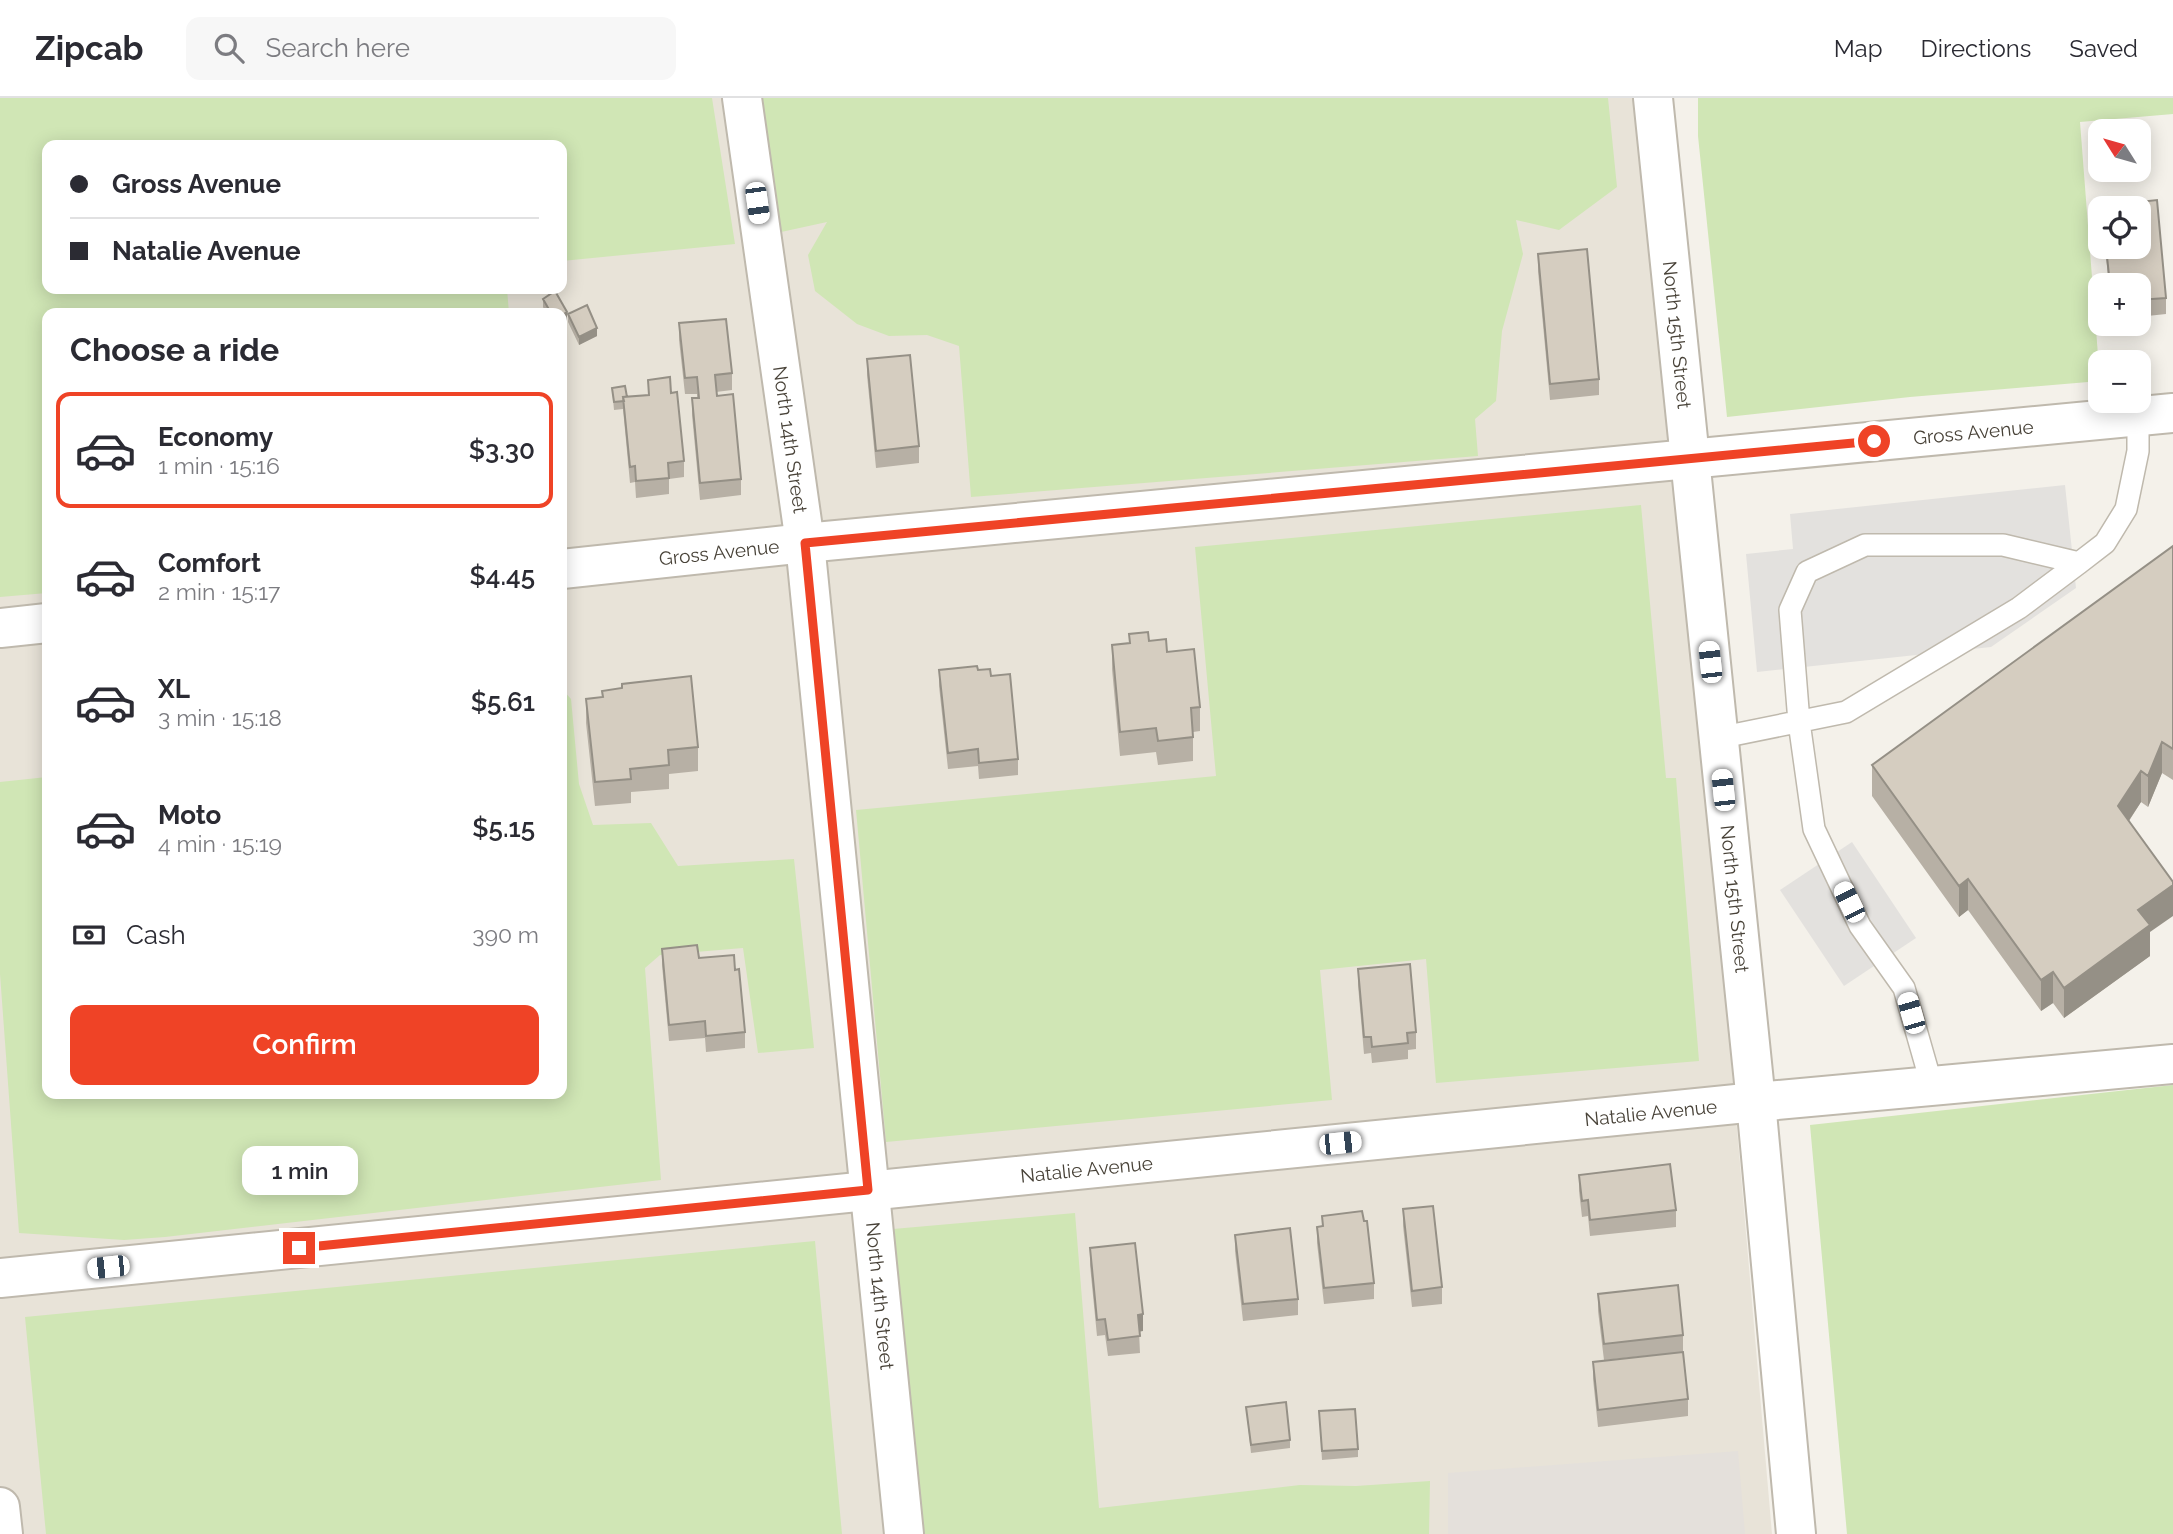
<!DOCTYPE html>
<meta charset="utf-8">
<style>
:root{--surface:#fff;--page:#f7f7f7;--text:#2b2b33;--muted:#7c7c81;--line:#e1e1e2;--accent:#ef4326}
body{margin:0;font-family:Raleway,sans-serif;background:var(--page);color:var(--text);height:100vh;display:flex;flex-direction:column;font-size:26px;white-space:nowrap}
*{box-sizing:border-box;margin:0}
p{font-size:23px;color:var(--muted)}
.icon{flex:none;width:38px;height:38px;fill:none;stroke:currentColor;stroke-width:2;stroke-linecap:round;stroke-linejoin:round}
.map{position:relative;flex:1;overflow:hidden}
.details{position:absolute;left:42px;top:210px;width:525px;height:791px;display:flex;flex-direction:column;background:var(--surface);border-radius:14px;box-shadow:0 4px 18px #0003}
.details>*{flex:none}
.guide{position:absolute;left:42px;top:42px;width:525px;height:154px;border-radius:14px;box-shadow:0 4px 18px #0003;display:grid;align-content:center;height:154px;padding:0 28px;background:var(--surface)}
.needle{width:46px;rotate:307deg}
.fabs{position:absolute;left:2088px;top:21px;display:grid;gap:14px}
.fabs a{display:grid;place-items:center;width:63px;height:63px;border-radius:14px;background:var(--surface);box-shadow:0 4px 18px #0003;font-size:35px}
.end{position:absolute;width:32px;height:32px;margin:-16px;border:9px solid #ef4326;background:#fff;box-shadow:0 0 0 4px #fff}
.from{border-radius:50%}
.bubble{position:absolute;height:49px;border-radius:14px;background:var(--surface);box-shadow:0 4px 18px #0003;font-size:23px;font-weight:600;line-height:49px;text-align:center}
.car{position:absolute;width:21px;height:42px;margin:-21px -10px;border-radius:9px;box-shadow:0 0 5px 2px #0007;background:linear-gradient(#fff 24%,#345 0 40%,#fff 0 76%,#345 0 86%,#fff 0)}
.guide b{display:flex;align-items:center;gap:24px;height:66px;font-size:26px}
.guide b+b{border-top:2px solid var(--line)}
.guide i{width:18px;height:18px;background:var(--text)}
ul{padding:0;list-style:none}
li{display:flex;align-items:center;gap:21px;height:116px;margin:0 14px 10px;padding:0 14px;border:4px solid transparent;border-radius:14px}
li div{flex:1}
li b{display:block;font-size:26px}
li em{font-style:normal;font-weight:600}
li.selected{border-color:var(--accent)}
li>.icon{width:63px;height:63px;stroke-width:1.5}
h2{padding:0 28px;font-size:32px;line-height:84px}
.pay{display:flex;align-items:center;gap:18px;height:77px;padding:0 28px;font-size:26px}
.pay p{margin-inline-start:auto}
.cta{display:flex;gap:14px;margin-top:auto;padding:14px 28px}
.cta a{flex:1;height:80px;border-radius:14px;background:var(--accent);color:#fff;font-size:28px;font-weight:600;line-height:80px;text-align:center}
header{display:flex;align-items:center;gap:42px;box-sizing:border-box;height:98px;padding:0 35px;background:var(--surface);border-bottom:2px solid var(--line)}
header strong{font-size:33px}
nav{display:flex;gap:38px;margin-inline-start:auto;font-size:24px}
.search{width:490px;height:63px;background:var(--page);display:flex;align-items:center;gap:18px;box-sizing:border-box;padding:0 24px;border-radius:14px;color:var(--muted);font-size:26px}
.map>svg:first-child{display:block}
.residential{fill:#e8e3d8;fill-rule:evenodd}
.industrial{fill:#e4e0db}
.green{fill:#d0e6b5}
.parking{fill:#e3e1de}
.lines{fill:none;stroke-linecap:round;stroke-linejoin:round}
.service-casing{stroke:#bfb9ad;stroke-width:24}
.minor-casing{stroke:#bfb9ad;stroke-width:42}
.tertiary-casing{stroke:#bfb9ad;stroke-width:42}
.service{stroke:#fff;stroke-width:21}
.minor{stroke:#fff;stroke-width:38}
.tertiary{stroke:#fff;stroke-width:38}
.wall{fill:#b7b0a5}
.shaded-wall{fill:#959086}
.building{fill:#d5cdc0;stroke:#959086;stroke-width:2}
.route{stroke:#ef4326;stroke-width:9}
.labels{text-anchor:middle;stroke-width:5;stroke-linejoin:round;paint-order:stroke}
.street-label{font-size:19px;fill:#484238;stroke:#fff}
</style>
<header>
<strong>Zipcab</strong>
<div class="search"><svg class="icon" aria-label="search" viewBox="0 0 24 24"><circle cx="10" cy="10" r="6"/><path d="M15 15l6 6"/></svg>Search here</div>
<nav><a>Map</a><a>Directions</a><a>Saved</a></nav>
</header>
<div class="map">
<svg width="2173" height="1436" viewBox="0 0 2173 1436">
<rect width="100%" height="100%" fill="#f4f1ea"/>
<path class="residential" d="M0 0H1648L1772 1436H0ZM47 47H562V191H47ZM47 215H562V996H47Z"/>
<path class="industrial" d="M1738 1353 1745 1436H1448V1375Z"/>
<path class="green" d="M0 0H712L735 146 562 163V47H47V191H507L509 215H47V495L0 499Z
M752 0H1608L1617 89 1559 132 1516 122 1523 156 1502 233 1496 303 1475 321 1478 358 971 399 959 248 927 237 889 238 857 226 815 193 808 157 827 124 772 136Z
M1698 0H2173V16L2080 24 2100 283 1910 299 1727 319 1698 38Z
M1641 407 1666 680H1676L1699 963 1436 985 1426 861 1320 872 1332 1002 886 1044 856 712 1216 678 1195 449Z
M562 591 571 601 579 686 593 727 651 725 678 768 794 761 814 950 758 955 743 850 660 857 645 870 661 1082 165 1139 124 1142 19 1135 0 876V684L47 679V996H562Z
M2173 987V1436H1847L1810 1027Z
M1075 1115 1099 1410 1300 1387 1356 1388 1430 1383 1429 1436H919L893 1131Z
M815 1143 842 1436H46L25 1219Z"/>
<path class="parking" d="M2065 387 2076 490 1991 549 1757 574 1746 456 1793 451 1790 416Z
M1852 744 1916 840 1844 888 1780 792Z"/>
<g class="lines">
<defs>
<path id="service" d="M1718 640 1846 614 2019 510 2079 465 2105 445 2126 411 2138 353V319
M1932 988 1904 890 1860 828 1814 731 1799 624 1790 512 1807 474 1865 447H2003L2079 465"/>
<g id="minor">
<path id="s1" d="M742 0 805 445 904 1436"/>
<path id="s2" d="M562 471 805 445 2173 315"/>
<path d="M0 530 47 525"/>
<path id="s3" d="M0 1180 1756 1004 2173 966"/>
<path d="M0 1409 3 1436"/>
</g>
<g id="tertiary">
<path id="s4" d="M1653 0 1756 1004 1796 1436"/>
</g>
</defs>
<use href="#service" class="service-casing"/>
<use href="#minor" class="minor-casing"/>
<use href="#tertiary" class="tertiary-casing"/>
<use href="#service" class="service"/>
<use href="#minor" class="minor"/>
<use href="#tertiary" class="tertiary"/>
</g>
<path class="wall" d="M2105 149H2138L2166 200V216L2138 219V187H2109Z
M1538 156 1599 281V297L1550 302 1538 173Z
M555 193 567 214V222L562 225V215H542H546L543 209V201Z
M568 216 597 238 579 247 568 224Z
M679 225 732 275V292L716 294 741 381V397L700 402 692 317V300H697V296H685L679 242Z
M867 261 919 348V365L876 370 867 277Z
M648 282 671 295 684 363V379L669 381V396L636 400 635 384 630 385 623 311 614 312 612 290 627 299 648 297Z
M2173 448V682L2162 675 2148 709 2141 704 2129 723 2150 834V858L2064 920 2053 905 2041 913 1968 812 1959 819 1872 698V667Z
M1129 536 1149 543 1167 554 1200 609V633L1193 634V663L1158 667 1156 654 1120 658 1112 571V547L1129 545Z
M939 572H978L991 578 1018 661V677L979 681 978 668 948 671 939 588Z
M602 593 698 649V673L669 676V691L631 694V705L595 708 586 625V601L602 599Z
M662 851 699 860 735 872 745 934V950L706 954 705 940 669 943 662 867Z
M1358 871 1416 934V951L1408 952V961L1372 965 1371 955 1364 956 1358 887Z
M1579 1077 1676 1112V1129L1590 1138 1588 1118 1582 1119 1579 1093Z
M1403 1111 1442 1189V1206L1412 1209 1403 1128Z
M1322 1118 1374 1185V1201L1324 1206 1317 1145V1129L1322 1128Z
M1235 1137 1298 1201V1217L1243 1223 1235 1153Z
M1090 1150 1143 1233H1139L1140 1255 1108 1258 1105 1237 1097 1238 1090 1167Z
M1598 1196 1683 1237V1254L1604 1262 1598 1213Z
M1593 1264 1688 1301V1318L1598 1329 1593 1281Z
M1246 1309 1290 1342V1350L1251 1355Z
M1319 1313 1358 1351V1359L1322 1362Z"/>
<path class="shaded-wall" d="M567 214V222L562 225V217Z
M597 230V238L579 247V239Z
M2162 644V675L2148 709V678Z
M2141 673V704L2118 739V708Z
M1968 781V812L1959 819V788Z
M2173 787V818L2150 834V858L2064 920V890L2138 812Z
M2053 874V905L2041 913V882Z
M1143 1216V1233L1138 1234V1217Z"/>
<path class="building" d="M2157 102 2166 200 2138 202V187H2110L2106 149H2138V110H2103V108Z
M1587 151 1599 281 1550 286 1538 156Z
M555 193 567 214 562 217V215H551L543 201Z
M587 207 597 230 579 239 568 216Z
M726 221 732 275 715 277 717 298 733 296 741 381 700 385 692 300H699L697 279 685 280 679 225Z
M910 257 919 348 876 353 867 261Z
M670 279 671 295 677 294 684 363 668 365 669 380 636 383 635 368 630 369 623 299 649 297 648 282Z
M625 288 627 299H623L624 303 614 304 612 290Z
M2173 448V651L2162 644 2148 678 2141 673 2118 708 2173 784V787L2138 812 2150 827 2064 890 2053 874 2041 882 1968 781 1959 788 1872 667Z
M1148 534 1149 543 1166 541 1167 554 1194 551 1200 609 1191 610 1193 639 1158 643 1156 630 1120 634 1112 547 1130 545 1129 536Z
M977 568 978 572 990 571 991 578 1010 576 1018 661 979 665 978 651 948 655 939 572Z
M691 578 698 649 668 652 669 667 630 671 631 681 595 684 586 601 603 599 602 593 622 590V586Z
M697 847 699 860 734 857 735 872 739 871 745 934 706 938 705 923 669 927 662 851Z
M1410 866 1416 934 1407 935 1408 945 1372 949 1371 939H1364L1358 871Z
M1670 1066 1676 1112 1590 1122 1588 1102 1582 1103 1579 1077Z
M1433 1108 1442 1189 1412 1193 1403 1111Z
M1362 1113 1364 1123H1367L1374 1185 1324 1190 1317 1129 1323 1128 1322 1118Z
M1290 1130 1298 1201 1243 1206 1235 1137Z
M1135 1145 1143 1216 1138 1217 1140 1238 1108 1242 1105 1221 1097 1222 1090 1150Z
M1678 1187 1683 1237 1604 1246 1598 1196Z
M1683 1254 1688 1301 1598 1312 1593 1264Z
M1286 1304 1290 1342 1251 1347 1246 1309Z
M1355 1311 1358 1351 1322 1353 1319 1313Z"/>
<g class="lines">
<path class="route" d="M299 1150 868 1092 805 445 1874 343"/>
</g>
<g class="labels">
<g class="street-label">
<text dy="7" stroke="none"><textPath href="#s4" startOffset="238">North 15th Street</textPath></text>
<text dy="7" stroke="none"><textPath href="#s2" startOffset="1418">Gross Avenue</textPath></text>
<text dy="7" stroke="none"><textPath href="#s1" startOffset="345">North 14th Street</textPath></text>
<text dy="7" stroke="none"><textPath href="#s2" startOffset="158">Gross Avenue</textPath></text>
<text dy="7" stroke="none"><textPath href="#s4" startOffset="805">North 15th Street</textPath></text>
<text dy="7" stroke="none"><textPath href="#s3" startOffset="1659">Natalie Avenue</textPath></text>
<text dy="7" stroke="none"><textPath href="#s3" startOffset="1092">Natalie Avenue</textPath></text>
<text dy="7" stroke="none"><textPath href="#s1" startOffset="1206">North 14th Street</textPath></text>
</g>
</g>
</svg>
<div class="fabs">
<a><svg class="needle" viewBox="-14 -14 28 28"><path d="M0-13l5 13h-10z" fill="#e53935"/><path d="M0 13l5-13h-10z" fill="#7c7c81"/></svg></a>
<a><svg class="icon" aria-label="locate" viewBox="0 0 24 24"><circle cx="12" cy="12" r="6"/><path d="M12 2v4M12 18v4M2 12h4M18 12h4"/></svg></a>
<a>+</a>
<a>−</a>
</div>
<i class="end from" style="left:1874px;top:343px"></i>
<i class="end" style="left:299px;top:1150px"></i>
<div class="bubble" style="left:242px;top:1048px;width:116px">1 min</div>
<i class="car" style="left:757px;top:105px;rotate:172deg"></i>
<i class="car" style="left:1710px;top:564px;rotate:354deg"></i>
<i class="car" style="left:1723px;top:692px;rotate:354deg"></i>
<i class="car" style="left:1849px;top:804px;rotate:334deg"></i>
<i class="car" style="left:1911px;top:915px;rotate:344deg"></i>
<i class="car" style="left:1340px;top:1045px;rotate:84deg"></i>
<i class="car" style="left:108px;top:1169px;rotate:264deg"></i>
<div class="guide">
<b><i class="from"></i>Gross Avenue</b>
<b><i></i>Natalie Avenue</b>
</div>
<section class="details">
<h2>Choose a ride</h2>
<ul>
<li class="selected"><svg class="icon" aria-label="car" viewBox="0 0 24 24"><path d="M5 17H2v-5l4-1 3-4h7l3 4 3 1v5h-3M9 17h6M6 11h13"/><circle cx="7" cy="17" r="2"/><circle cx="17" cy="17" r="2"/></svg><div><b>Economy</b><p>1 min · 15:16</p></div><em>$3.30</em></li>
<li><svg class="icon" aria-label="car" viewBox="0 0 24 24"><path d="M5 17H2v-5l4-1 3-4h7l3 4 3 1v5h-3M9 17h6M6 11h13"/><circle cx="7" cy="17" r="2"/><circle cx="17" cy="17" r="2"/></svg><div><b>Comfort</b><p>2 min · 15:17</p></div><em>$4.45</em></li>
<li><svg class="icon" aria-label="car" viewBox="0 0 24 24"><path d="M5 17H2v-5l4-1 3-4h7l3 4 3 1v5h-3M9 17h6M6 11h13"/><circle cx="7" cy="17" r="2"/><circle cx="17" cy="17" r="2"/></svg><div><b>XL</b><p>3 min · 15:18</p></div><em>$5.61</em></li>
<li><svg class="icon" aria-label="car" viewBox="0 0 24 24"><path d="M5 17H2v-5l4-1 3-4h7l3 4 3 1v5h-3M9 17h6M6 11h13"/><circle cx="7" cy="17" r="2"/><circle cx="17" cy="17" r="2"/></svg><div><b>Moto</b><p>4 min · 15:19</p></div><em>$5.15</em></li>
</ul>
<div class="pay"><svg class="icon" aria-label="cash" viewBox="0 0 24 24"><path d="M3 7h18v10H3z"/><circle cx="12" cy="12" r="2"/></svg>Cash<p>390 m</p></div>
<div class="cta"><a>Confirm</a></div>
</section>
</div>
